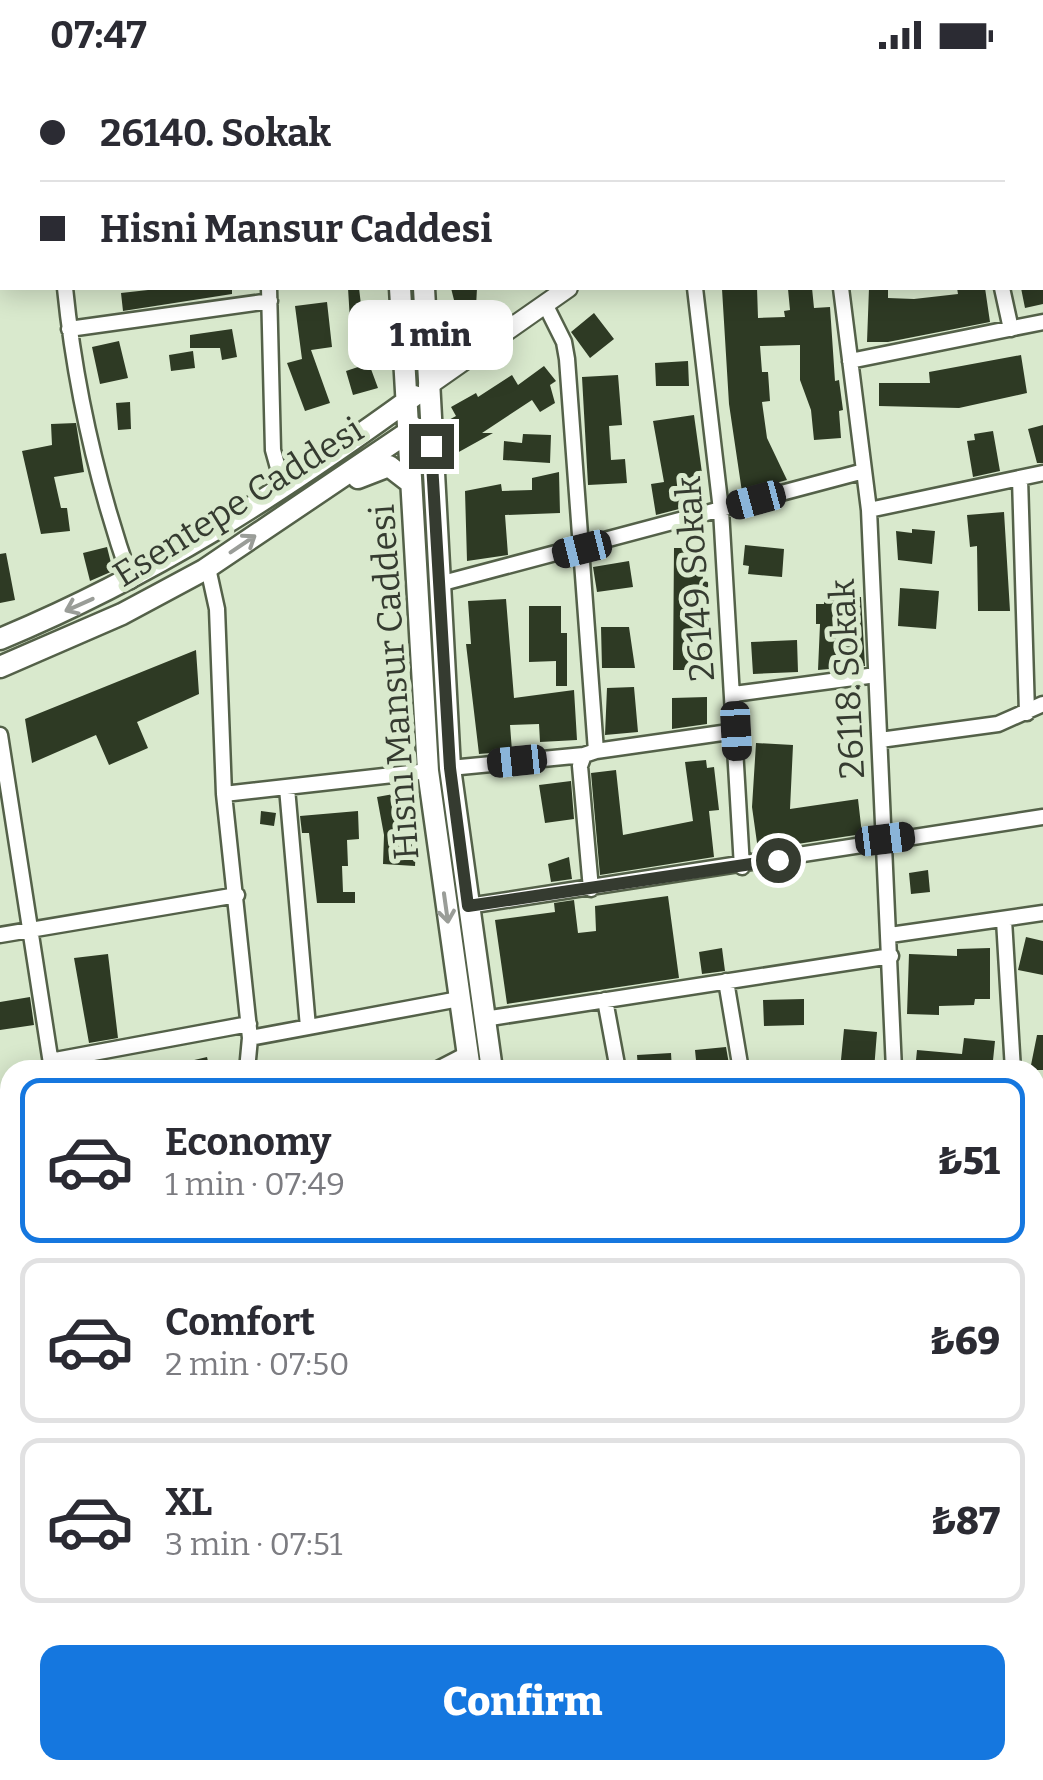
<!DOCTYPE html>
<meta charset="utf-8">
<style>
:root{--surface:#fff;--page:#f2f2f3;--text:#2b2b33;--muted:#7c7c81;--line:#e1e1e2;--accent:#1577df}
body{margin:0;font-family:Bitter,serif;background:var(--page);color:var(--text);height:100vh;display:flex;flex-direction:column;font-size:38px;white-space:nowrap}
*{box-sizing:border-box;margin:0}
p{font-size:32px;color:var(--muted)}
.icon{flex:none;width:55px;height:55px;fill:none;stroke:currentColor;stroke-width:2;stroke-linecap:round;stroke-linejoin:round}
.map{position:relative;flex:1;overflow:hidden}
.details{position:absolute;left:0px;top:990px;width:1045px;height:720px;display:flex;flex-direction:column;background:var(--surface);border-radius:30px 30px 0 0;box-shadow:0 5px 25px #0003}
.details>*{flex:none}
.banner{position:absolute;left:0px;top:0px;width:1045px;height:220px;box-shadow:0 5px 25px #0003;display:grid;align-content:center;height:220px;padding:0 40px;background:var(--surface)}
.end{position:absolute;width:45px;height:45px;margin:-22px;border:12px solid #353b30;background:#fff;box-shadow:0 0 0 5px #fff}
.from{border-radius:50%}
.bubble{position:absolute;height:70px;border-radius:20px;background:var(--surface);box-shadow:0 5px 25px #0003;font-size:32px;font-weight:800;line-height:70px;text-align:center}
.car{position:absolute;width:30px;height:60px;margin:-30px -15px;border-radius:12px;box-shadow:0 0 8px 2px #0007;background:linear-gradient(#222 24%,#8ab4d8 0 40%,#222 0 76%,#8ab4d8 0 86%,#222 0)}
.banner b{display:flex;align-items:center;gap:35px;height:95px;font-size:38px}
.banner b+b{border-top:2px solid var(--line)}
.banner i{width:25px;height:25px;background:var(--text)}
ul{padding:18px 0 0;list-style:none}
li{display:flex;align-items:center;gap:30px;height:165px;margin:0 20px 15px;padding:0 20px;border:5px solid var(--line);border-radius:20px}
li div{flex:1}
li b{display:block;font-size:38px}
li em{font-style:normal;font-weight:800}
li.active{border-color:var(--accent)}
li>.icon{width:90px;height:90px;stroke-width:1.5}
.cta{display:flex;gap:20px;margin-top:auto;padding:20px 40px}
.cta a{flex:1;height:115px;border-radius:20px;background:var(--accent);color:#fff;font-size:40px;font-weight:800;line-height:115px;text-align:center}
.status{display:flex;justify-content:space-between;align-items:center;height:70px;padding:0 50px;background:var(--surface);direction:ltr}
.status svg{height:28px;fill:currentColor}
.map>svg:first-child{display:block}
.building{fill:#2e3a24}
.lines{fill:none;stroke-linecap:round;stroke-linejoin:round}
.minor-casing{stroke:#546149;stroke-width:19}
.tertiary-casing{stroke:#546149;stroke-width:22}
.secondary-casing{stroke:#546149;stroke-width:25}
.minor{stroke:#fff;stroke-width:14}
.tertiary{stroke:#fff;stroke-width:18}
.secondary{stroke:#fff;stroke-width:20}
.oneway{stroke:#9a9d98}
.route{stroke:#353b30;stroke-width:12}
.labels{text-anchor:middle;stroke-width:10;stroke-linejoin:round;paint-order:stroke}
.street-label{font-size:35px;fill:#353b30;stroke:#d9e9cd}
</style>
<div class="status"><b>07:47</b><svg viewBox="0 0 49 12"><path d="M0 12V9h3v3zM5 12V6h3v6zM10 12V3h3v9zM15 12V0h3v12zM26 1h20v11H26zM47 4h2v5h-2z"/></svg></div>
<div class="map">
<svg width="1043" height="1710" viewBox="0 0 1043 1710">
<rect width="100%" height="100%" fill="#d9e9cd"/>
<path class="building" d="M166 218H232V224L123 241 121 223Z
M348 218H359L365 268 380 264 386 286 368 291 378 318 353 325 346 301 361 296 351 267Z
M451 218H477L476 237 468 243 456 238Z
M757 218 758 248 785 247 784 241 790 240 788 219 812 218 814 238 830 237 835 311 839 310 843 340 839 341 841 368 814 370 811 340 800 310V275L760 276 762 302H768L770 331 762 332 767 368 787 410 742 422 729 334 722 219Z
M869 218H888V228L914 229 958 224 957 218H985L990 252 888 272H867Z
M1021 218H1043V234L1025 238Z
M327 232 332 277 311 280 330 333 305 341 287 293 302 289 295 236Z
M594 243 614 269 590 288 571 262Z
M232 259 237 287 222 290 220 278H190V265Z
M119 271 128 308 100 314 92 277Z
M193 281 195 298 171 301 169 285Z
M1021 285 1027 323 959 338 879 336V313H930L929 302Z
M688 291 689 316H656L655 293Z
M544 296 556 311 550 315 555 333 540 342 532 330 482 363H493L457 383 446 362 445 352 456 346 451 337 476 323 478 327 512 305 518 315Z
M618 305 622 355 609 356 611 390 625 389 627 413 588 415 582 307Z
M130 332 131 359 118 360 116 333Z
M694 345 706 432 656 445 651 414 664 412 653 351Z
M76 353 84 402 54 407 61 438H67L70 461 41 464 22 381 52 375 51 354Z
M1043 355V393H1037L1028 359Z
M993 361 1000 401 973 407 967 371 975 370 974 364Z
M523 364 551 365 550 393 503 390 504 371 522 373Z
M559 402 560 443 505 445 508 485 467 491 465 421 501 414 502 421 532 420V408Z
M1004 442 1010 541H978L977 476 970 477 967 445Z
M912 459 935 461 932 494 898 490 896 461 912 463Z
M745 475 784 479 782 507 748 504 749 496 743 495Z
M107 477 113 501 90 511 83 483Z
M674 478H702L703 511H708L710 600H673Z
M6 483 15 530 0 533V484Z
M629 491 633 517 597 522 593 497Z
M900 518 939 521 936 559 898 556Z
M824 526 861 527 865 596 818 600 820 554H816V534H824Z
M506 529 514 628 574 620 577 670 540 672 539 654 510 655 512 681 479 684 466 574H471L468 531Z
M529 536H561V563H567V616H556V591L529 592Z
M601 557H629L635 598H602Z
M797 570 798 602 753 604 751 572Z
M196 580 199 624 137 652 148 678 109 695 96 665 32 693 25 649Z
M634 617 638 662 605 665 607 618Z
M707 627V654L672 659V628Z
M756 673 793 675 790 739 858 729 862 764 758 780 752 737Z
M706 690 707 698 714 697 719 740 709 741 714 787 600 805 591 703 616 700 623 765 693 751 685 692Z
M571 711 574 749 545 753 539 715Z
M410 721 417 762 415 796 383 794 384 765 377 727Z
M261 741 276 743 274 756 260 754Z
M358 741 359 769 347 770 348 796H342L343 822H355V833H317L309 763H302L300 746Z
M569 787 572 809 551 812 548 794Z
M928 800 930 822 911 824 909 803Z
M668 826 679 908 507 934 495 850 555 842 554 833 574 830 578 863 596 861 595 836Z
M1026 867 1043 871V905L1018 900Z
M722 878 725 901 702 904 699 882Z
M990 878V929H975L974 935 939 936V945L907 944 909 884 957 886V879Z
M108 884 118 968 89 973 74 888Z
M30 927 34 955 0 960V932Z
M804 929V955L764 956 763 930Z
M844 959 877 962 874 1000H840Z
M1037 965H1043V1000H1030Z
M964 968 995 971 992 1000H915L917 980 962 984Z
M726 977 730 1000H697L695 980Z
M671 983 672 1000H638L637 985Z
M207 987 210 1000H174L173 995Z"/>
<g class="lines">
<defs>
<path id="minor" d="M41 0V2
M644 0V2
M995 0 996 2
M263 2V0
M0 139H2
M65 218C75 317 98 417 131 511
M269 218 273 380 283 416
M695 218 721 440 742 797
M841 218 869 440 894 1000
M1002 218 1011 259
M545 234 564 272 567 289 596 681 584 685 580 696 591 819
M69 259 270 231
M850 291 1043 252
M1020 408 1027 643
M869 440 1043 403
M208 498 217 539 224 724 250 968 247 1000
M439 514 864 401
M734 624 876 605
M0 665 52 1000
M880 670 998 654 1043 634
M596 681 736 661
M450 698 584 685
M287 718 308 957
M224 724 428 701
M468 836 1043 747
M1004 850 1013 1000
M0 865 237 825
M890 865 1043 843
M726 911 741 1000
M605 930 618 1000
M484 949 891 886
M250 968 459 929
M50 991 249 954
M436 1000 467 984
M1035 1084H1043
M0 1139 10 1138
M0 1254 10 1252
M1035 1342H1043
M1035 1480H1043
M0 1482 10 1480
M0 1612 10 1678
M1035 1682 1037 1710
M13 1700 15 1710
M286 1700 287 1710
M442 1700 444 1710
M769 1700 771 1710
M915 1700 916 1710"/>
<path id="tertiary" d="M903 2 908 0
M428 316 568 218"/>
<path id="secondary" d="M392 0V2
M416 0V2
M400 218 428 701 470 1000
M424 218 450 698 492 1000
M358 408 389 396 411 413
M0 569C154 505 279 424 414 326
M0 597 122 544 204 500 407 363 411 355
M580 1700 582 1710
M598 1700 600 1710"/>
</defs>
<use href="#minor" class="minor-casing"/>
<use href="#tertiary" class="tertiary-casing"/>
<use href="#secondary" class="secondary-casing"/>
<use href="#minor" class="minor"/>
<use href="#tertiary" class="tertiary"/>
<use href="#secondary" class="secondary"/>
</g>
<defs><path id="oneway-shaft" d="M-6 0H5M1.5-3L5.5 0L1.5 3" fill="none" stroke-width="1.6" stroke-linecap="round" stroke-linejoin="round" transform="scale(2.5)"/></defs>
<g class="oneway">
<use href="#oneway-shaft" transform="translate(243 474) rotate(-34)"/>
<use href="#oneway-shaft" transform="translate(79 535) rotate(156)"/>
<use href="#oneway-shaft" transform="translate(446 838) rotate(82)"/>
</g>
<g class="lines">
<path class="route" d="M431 376 450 698 468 836 778 790"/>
</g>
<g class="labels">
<g class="street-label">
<text transform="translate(238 432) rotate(-32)" y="12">Esentepe Caddesi</text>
<text transform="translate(695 509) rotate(-94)" y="12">26149. Sokak</text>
<text transform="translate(847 609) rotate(-93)" y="12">26118. Sokak</text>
<text transform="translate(394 612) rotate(-94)" y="12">Hısnı Mansur Caddesi</text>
</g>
</g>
</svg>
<i class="end from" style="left:778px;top:790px"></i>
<i class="end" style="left:431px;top:376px"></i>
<div class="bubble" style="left:348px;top:230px;width:165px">1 min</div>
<i class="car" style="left:756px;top:430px;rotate:255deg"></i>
<i class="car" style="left:582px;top:479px;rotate:256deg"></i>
<i class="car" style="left:736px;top:661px;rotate:177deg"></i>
<i class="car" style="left:517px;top:691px;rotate:264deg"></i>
<i class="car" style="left:885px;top:769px;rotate:83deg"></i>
<div class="banner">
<b><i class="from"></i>26140. Sokak</b>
<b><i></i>Hisni Mansur Caddesi</b>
</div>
<section class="details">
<ul>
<li class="active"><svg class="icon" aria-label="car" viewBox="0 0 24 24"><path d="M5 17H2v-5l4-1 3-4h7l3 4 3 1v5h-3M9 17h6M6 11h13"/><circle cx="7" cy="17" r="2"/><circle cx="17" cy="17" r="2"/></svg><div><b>Economy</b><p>1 min · 07:49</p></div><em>₺51</em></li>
<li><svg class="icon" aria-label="car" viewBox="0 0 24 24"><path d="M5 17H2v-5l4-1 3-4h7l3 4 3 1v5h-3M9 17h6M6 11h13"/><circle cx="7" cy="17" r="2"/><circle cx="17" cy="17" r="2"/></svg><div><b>Comfort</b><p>2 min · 07:50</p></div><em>₺69</em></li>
<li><svg class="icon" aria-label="car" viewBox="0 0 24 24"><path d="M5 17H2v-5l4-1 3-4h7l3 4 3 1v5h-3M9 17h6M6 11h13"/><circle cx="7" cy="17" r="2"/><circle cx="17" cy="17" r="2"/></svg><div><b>XL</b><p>3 min · 07:51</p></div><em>₺87</em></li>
</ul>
<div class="cta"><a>Confirm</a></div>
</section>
</div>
